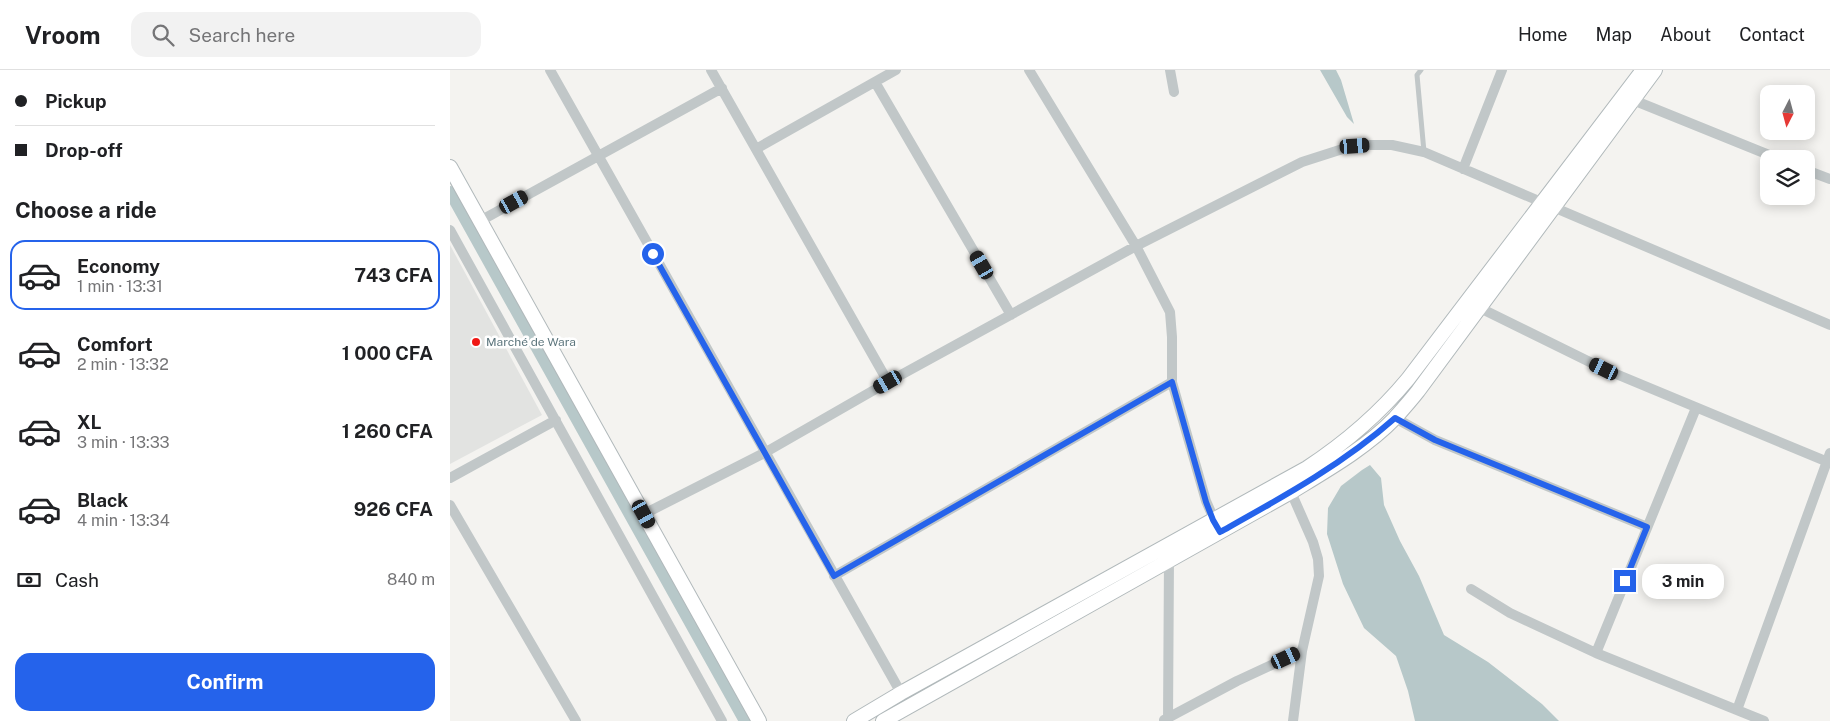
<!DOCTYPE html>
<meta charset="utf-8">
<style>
:root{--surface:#fff;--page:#f2f2f2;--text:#202124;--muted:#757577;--line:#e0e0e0;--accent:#2563eb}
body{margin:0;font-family:"Public Sans",sans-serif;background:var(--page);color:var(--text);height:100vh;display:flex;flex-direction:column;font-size:19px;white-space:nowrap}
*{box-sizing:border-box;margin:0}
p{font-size:16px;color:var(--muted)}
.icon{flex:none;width:28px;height:28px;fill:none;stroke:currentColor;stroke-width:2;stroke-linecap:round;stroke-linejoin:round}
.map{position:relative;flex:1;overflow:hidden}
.drawer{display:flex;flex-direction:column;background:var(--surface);width:450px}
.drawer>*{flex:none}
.guide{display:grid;align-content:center;height:110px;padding:0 15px;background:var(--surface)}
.needle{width:32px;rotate:186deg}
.buttons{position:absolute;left:1310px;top:15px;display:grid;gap:10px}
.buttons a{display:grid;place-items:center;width:55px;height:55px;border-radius:10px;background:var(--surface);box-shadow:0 2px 12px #0003;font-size:25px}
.end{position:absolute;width:22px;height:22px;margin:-11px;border:6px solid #2563eb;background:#fff;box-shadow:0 0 0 2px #fff}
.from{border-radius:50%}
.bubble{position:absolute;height:35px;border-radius:15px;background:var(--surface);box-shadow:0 2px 12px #0003;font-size:16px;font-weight:700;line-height:35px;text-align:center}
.car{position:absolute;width:15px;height:30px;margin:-15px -8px;border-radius:6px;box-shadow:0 0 4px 1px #0007;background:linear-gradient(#222 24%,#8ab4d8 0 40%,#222 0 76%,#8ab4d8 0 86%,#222 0)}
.guide b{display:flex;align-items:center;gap:18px;height:48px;font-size:19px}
.guide b+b{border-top:1px solid var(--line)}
.guide i{width:12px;height:12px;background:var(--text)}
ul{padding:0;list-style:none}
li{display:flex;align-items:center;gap:15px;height:70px;margin:0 10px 8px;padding:0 5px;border:2px solid transparent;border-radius:15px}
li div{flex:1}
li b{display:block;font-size:19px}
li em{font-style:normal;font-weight:700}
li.active{border-color:var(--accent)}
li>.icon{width:45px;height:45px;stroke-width:1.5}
h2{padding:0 15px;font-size:22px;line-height:60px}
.pay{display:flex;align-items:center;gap:12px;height:55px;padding:0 15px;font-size:19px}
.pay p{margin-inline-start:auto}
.cta{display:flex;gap:10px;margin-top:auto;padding:10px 15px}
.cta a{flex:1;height:58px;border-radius:15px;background:var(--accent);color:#fff;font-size:20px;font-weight:700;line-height:58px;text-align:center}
header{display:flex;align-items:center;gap:30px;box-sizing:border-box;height:70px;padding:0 25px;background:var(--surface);border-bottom:1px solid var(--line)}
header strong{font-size:24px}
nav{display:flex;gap:28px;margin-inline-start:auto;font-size:18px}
.search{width:350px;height:45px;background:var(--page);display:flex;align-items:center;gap:12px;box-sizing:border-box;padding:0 18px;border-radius:15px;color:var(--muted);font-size:19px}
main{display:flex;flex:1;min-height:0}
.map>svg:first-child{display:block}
.built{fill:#e2e3e1}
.water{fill:#b7c8c9}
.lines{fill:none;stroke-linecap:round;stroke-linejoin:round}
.canal{stroke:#b7c8c9;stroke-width:12}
.secondary-casing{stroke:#b1b9bb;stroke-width:16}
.lane{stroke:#c1c7c8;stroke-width:5}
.street{stroke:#c1c7c8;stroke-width:10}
.secondary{stroke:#fff;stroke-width:14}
.route{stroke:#2563eb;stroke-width:6}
.poi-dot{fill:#f01814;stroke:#fff;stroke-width:2}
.labels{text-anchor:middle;stroke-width:5;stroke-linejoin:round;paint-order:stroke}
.poi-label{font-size:12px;fill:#5d767d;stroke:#fff;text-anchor:start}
</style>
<header>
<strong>Vroom</strong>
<div class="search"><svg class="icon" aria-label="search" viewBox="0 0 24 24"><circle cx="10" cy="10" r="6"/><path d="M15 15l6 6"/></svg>Search here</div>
<nav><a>Home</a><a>Map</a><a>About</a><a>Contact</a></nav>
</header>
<main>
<section class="drawer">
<div class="guide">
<b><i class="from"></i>Pickup</b>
<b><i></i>Drop-off</b>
</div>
<h2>Choose a ride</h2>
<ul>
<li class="active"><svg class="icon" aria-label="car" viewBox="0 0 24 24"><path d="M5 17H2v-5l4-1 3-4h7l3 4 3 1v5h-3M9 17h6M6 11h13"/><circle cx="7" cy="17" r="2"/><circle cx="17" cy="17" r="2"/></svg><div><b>Economy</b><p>1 min · 13:31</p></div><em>743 CFA</em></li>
<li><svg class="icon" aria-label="car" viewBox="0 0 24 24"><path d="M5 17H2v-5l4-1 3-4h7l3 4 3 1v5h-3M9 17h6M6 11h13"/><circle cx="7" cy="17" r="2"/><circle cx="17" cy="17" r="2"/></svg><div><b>Comfort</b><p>2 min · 13:32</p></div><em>1 000 CFA</em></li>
<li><svg class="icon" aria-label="car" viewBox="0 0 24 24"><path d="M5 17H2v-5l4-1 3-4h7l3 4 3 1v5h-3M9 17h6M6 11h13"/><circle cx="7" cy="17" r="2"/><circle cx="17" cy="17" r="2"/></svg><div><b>XL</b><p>3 min · 13:33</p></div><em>1 260 CFA</em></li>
<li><svg class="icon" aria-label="car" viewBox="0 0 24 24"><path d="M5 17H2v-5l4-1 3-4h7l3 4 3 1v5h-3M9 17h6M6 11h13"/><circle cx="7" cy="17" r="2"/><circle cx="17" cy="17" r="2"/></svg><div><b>Black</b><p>4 min · 13:34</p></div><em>926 CFA</em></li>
</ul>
<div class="pay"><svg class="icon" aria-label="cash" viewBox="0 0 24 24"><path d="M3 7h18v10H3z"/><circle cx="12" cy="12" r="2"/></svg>Cash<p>840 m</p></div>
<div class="cta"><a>Confirm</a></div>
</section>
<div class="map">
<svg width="1380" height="651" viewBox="0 0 1380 651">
<rect width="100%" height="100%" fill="#f4f3f0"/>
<path class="built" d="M0 175 92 345 0 394Z"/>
<path class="water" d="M870 0H886L891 10 904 54 897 47Z
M920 395 931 408 934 435 950 471 969 506 994 565 1038 592 1092 634 1109 651H965L958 621 946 586 914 558 893 514 877 464 878 438 891 416 912 400Z"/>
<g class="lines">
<path class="canal" d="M0 122 295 651"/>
<defs>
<path id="secondary" d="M0 97 309 651
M404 651 451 623 857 398C895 373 929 344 958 309L1193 0
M433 651 841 422C877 400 916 378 945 348 953 339 961 330 968 321L1205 0"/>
</defs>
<use href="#secondary" class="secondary-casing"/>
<path class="lane" d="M971 0 967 5 974 82"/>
<path class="street" d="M100 0 451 623
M261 0 438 312
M579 0 686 176 720 242 722 267V312L756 431 767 456
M720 0 724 22
M425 12 561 245
M1183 30 1329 89
M306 79 446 0
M1013 99 1052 0
M1356 100 1380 109
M30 151 272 18
M0 160 272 651
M1030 238 1154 299 1380 393
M945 348 985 370 1197 457
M0 408 106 350
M841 422 863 472 868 489 869 506 852 581 843 651
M0 435 126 651
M194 444 316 382 438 312 686 176 852 92 905 75H942L974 82 1380 255
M384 506 722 312
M1021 519 1060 543 1146 583 1314 651
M1146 583 1246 338
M1287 640 1380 383
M714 650 787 611 852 581
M718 651 719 487"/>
<use href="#secondary" class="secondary"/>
</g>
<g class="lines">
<path class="route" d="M203 184 384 506 722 312 756 432 763 450 770 462C831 428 892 395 945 348L985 370 1197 457 1175 511"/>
</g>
<circle class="poi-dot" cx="26" cy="272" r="5"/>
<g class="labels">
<g class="poi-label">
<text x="36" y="276">Marché de Wara</text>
</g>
</g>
</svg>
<div class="buttons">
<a><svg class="needle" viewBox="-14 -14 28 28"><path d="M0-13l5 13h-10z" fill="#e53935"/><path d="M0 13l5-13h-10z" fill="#757577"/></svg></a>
<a><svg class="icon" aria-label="layers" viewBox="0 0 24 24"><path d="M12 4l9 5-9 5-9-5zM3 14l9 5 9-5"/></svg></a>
</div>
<i class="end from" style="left:203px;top:184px"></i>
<i class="end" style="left:1175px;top:511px"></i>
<div class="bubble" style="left:1192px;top:494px;width:82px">3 min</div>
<i class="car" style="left:905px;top:76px;rotate:86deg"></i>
<i class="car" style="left:64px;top:132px;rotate:61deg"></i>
<i class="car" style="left:532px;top:195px;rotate:330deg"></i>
<i class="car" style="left:1154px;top:299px;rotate:296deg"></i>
<i class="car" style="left:438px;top:312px;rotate:240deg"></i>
<i class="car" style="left:194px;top:444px;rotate:151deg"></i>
<i class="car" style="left:836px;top:588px;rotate:65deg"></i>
</div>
</main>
